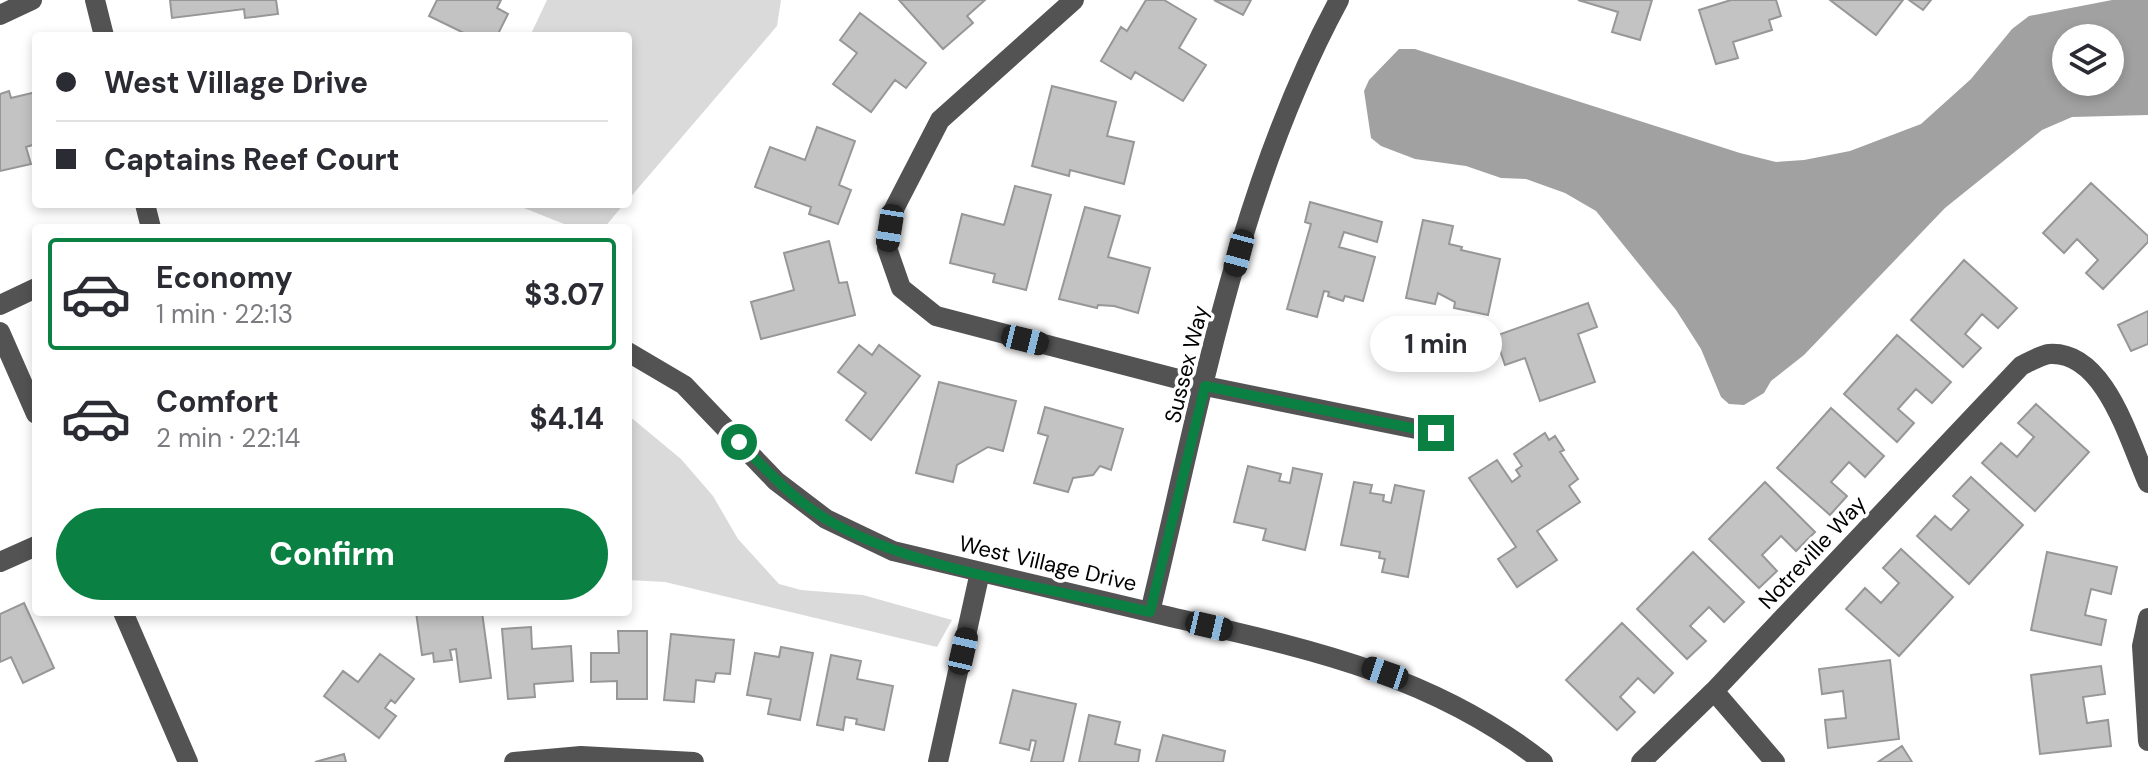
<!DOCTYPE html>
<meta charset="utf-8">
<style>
:root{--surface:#fff;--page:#f2f2f3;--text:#2b2b33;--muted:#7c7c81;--line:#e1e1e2;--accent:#0b8043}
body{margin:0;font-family:"DM Sans",sans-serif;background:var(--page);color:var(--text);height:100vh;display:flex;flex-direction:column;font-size:30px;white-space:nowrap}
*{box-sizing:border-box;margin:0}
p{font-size:26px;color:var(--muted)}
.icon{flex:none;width:44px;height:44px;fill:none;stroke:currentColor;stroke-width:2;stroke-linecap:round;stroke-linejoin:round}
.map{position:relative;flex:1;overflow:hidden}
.drawer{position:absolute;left:32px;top:224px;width:600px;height:392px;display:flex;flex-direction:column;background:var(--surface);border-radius:8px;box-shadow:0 4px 12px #0003}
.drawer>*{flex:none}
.top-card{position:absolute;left:32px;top:32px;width:600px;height:176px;border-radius:8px;box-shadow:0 4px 12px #0003;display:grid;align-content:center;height:176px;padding:0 24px;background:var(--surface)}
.tools{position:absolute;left:2052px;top:24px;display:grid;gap:16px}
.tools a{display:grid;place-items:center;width:72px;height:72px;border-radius:50%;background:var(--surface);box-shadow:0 4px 12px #0003;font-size:40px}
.end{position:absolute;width:36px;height:36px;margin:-18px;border:10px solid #0b8043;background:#fff;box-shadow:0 0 0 4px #fff}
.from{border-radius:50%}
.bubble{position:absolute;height:56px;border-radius:28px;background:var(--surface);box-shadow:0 4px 12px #0003;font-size:26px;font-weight:700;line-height:56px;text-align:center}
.car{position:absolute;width:24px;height:48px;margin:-24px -12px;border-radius:10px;box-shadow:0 0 6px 2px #0007;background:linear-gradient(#222 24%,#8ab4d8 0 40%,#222 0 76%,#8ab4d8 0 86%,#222 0)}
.top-card b{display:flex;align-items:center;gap:28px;height:76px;font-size:30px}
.top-card b+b{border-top:2px solid var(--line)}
.top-card i{width:20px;height:20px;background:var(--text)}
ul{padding:14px 0 0;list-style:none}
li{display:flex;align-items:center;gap:24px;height:112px;margin:0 16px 12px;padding:0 8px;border:4px solid transparent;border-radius:8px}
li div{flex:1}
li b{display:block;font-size:30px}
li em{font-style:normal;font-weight:700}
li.on{border-color:var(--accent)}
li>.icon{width:72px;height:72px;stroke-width:1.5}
.primary-button{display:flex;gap:16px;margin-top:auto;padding:16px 24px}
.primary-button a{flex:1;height:92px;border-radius:48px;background:var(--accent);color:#fff;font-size:32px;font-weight:700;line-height:92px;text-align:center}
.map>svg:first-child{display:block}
.green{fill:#dadada}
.water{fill:#a1a1a1;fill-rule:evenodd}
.building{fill:#c3c3c3;stroke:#979797;stroke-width:2}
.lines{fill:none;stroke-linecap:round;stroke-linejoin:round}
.minor{stroke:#535353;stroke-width:20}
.route{stroke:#0b8043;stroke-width:10}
.labels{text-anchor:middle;stroke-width:7;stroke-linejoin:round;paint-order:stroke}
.street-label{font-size:22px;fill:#000;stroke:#fff}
</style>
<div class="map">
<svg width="2148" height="762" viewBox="0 0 2148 762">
<rect width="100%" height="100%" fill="#fff"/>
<path class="green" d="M547 0H781L777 26 628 200V36H530Z
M514 204H624L604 228H574Z
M628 415 681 459 713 496 738 539 779 584 801 590 863 595 952 620 937 647 665 582 628 580Z"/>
<path class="water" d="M2112 0H2148V115L2072 117 2042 130 1945 208 1804 355 1771 381 1764 393 1744 405 1729 404 1721 397 1701 349 1676 310 1596 211 1565 193 1526 179 1501 178 1466 166 1415 159 1381 146 1371 138 1364 91 1369 80 1399 49H1415L1740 153 1776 162 1804 160 1850 151 1921 124 1971 79 2012 29 2029 16ZM2066 38H2110V82H2066Z"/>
<path class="building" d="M170 0H276L278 14 245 18 244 9 172 18Z
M437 0H501L497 8 508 14 497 36H470L429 16Z
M899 0H985L967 16 973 23 943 49Z
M1146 0H1164L1196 19 1179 48 1206 65 1183 101 1135 72 1131 79 1101 61 1121 27 1127 31Z
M1214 0H1251L1243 15Z
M1578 0H1652L1640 40 1612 32 1618 12Z
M1731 0H1776L1781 16 1769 20 1772 30 1733 42 1738 58 1716 64 1699 10Z
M1830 0H1903L1876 35Z
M1909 0H1931L1923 10Z
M860 13 926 63 906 88 895 80 871 112 833 84 857 53 840 40Z
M1052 86 1116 102 1107 136 1134 142 1124 184 1070 170 1069 176 1032 166Z
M9 91 11 98 36 92V144L26 147 31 164 0 171V94Z
M817 127 855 141 839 185 851 190 838 224 809 214 811 207 755 187 770 147 805 160Z
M2091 183 2148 236V242L2103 289 2086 273 2098 260 2077 239 2064 253 2043 233Z
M1015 186 1051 195 1026 290 993 282 995 274 950 263 962 214 1004 225Z
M1310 202 1382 222 1377 242 1344 232 1339 247 1375 257 1363 301 1345 296 1343 301 1328 296 1329 292 1324 291 1317 317 1287 309 1311 224 1305 222Z
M1085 207 1120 216 1108 257 1150 268 1138 313 1114 306 1098 305 1097 308 1059 299Z
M1423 220 1453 226 1449 244 1462 247 1461 250 1500 259 1488 315 1454 308 1455 302 1438 293 1435 304 1406 298Z
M829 241 839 283 847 282 855 315 761 339 751 302 794 290 784 253Z
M1964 260 2017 308 1998 328 1982 314 1965 334 1981 348 1963 367 1911 320Z
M1588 303 1597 327 1578 334 1595 382 1540 401 1525 358 1505 365 1495 336Z
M2148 311V344L2131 351 2118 325Z
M1897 335 1951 382 1932 403 1916 389 1898 409 1914 423 1897 442 1844 394Z
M859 345 872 355 879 345 920 376 871 440 846 420 866 393 838 372Z
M939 382 1016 401 1003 451 988 447 957 465 953 482 916 473Z
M2036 404 2089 452 2035 511 1982 463 2001 443 2017 457 2034 437 2018 423Z
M1045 407 1123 429 1111 470 1100 466 1093 475 1073 478 1068 492 1034 483 1048 436 1038 433Z
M1831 408 1884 456 1865 477 1849 462 1831 482 1847 496 1830 515 1777 468Z
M1545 433 1549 440 1555 436 1564 450 1560 452 1578 479 1569 486 1580 502 1537 531 1557 560 1517 587 1498 559 1516 547 1469 478 1497 460 1512 482 1520 476 1516 470 1522 466 1514 454Z
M1248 466 1281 474 1279 481 1290 483 1293 468 1322 474 1305 550 1263 540 1266 529 1234 522Z
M1971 477 2023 525 1969 584 1917 536 1935 516 1951 530 1969 510 1953 496Z
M1354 482 1372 485 1370 493 1384 495 1383 501 1391 503 1395 485 1424 491 1408 577 1382 572 1385 559 1379 558 1380 552 1341 545Z
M1765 482 1815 532 1796 551 1781 536 1762 555 1777 571 1759 588 1709 539Z
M1901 549 1953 597 1899 656 1846 609 1865 588 1881 603 1899 583 1883 568Z
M1693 552 1744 602 1724 622 1709 607 1690 626 1706 641 1687 659 1637 609Z
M2047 552 2117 567 2111 594 2091 589 2085 615 2106 620 2101 645 2031 630Z
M24 603 54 668 23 683 11 657 0 662V614Z
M416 612H482L491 678 460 682 456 649 450 650 452 660 434 662 433 653 422 655Z
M1622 623 1673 673 1654 693 1638 678 1620 697 1635 712 1617 730 1566 680Z
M531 627 532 649 571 646 573 681 534 684 535 697 508 699 502 629Z
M618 631H647V699H617V681L591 682V653H619Z
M671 634 734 640 730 674 716 673 714 682 696 680 694 702 664 700Z
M781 647 813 653 800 720 768 714 771 699 747 695 755 653 779 657Z
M380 654 414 679 395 703 391 700 385 708 396 716 379 738 324 696 343 671 358 682Z
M831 655 861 661 857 679 893 686 884 730 856 724 857 719 845 717 843 730 817 725Z
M1890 660 1899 739 1828 748 1825 720 1846 718 1843 691 1822 694 1819 669Z
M2101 666 2105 694 2083 697 2087 723 2108 720 2111 746 2040 754 2031 675Z
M1013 690 1076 704 1063 762H1031L1036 741 1031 740 1029 750 1000 743Z
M1089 715 1120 722 1115 744 1140 750 1138 762H1079Z
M1163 735 1225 751 1223 762H1156Z
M1902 746 1912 762H1878Z
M344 754 346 762H315Z"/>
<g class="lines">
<path class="minor" d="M95 0 104 36
M1074 0 940 120 894 209 887 248 901 288 936 316 1205 386 1436 433
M0 15 32 0
M145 204 151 228
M0 305 36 288
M0 332 36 414
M628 352 684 385 776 481 826 519 893 551C987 574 1081 596 1175 618 1309 649 1433 675 1543 762
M0 562 36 546
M123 612 188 762
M1150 612C1200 406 1237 188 1339 0
M2148 618 2142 646 2148 741
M1714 691 1775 762
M514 762 581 756 694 762
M938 762 980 572
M1641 762 1714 691 2021 366C2029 362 2041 355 2049 354 2105 350 2129 441 2148 483"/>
</g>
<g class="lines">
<path class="route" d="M739 442C766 470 793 499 826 519 911 570 1052 588 1150 612L1205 386 1436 433"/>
</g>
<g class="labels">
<g class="street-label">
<text transform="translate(1186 364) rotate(-76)" y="8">Sussex Way</text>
<text transform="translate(1812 552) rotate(-47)" y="8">Notreville Way</text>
<text transform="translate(1048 563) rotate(13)" y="8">West Village Drive</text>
</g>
</g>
</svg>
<div class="tools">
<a><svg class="icon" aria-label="layers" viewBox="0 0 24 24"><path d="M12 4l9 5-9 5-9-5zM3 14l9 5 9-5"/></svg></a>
</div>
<i class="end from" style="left:739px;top:442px"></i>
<i class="end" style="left:1436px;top:433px"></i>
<div class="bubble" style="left:1370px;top:316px;width:132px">1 min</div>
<i class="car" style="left:890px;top:228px;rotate:189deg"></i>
<i class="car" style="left:1239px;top:253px;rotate:195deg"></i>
<i class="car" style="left:1025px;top:340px;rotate:104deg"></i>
<i class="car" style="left:1209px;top:626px;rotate:103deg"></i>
<i class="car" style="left:963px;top:651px;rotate:13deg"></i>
<i class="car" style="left:1385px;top:673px;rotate:289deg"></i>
<div class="top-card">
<b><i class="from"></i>West Village Drive</b>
<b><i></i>Captains Reef Court</b>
</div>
<section class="drawer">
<ul>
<li class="on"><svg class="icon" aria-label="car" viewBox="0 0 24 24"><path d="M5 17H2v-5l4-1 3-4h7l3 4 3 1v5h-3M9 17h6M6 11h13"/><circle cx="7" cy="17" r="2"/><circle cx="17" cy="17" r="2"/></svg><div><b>Economy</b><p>1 min · 22:13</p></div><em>$3.07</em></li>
<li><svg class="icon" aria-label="car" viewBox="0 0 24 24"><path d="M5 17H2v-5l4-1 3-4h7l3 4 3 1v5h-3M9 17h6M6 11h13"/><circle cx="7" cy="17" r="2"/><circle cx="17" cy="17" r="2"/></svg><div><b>Comfort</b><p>2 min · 22:14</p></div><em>$4.14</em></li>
</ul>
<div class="primary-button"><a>Confirm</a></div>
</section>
</div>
